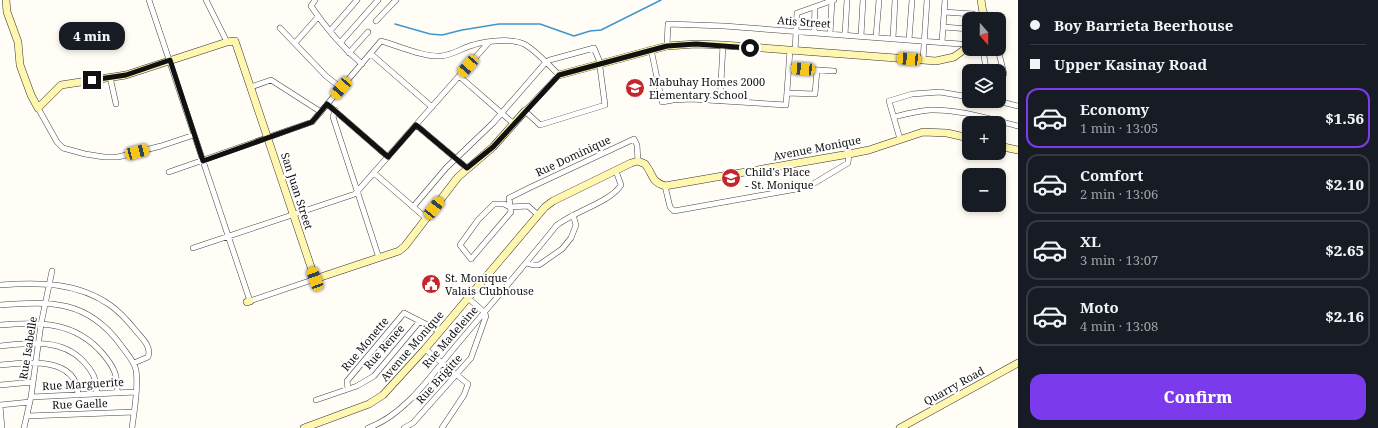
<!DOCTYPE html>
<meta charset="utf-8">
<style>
:root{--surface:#171b24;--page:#20242c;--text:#f1f3f6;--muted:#9ea1a6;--line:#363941;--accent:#7c3aed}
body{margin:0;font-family:"Noto Serif",serif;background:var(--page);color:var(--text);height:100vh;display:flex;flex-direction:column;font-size:15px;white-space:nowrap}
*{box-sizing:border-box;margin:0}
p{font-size:13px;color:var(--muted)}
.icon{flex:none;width:22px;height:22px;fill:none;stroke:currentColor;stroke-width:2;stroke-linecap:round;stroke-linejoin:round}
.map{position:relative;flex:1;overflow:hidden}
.panel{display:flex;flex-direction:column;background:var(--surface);width:360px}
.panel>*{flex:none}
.guide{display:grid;align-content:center;height:88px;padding:0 12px;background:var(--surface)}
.needle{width:26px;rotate:160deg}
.buttons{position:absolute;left:962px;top:12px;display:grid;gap:8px}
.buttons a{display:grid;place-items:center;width:44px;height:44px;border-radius:8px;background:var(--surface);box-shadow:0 2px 6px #0003;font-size:20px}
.end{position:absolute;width:18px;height:18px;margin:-9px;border:5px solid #111;background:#fff;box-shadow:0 0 0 2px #fff}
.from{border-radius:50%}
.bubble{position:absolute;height:28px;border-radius:12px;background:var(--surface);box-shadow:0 2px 6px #0003;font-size:13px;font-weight:800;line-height:28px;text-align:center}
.car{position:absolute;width:12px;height:24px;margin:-12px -6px;border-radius:5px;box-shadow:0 0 3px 1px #0007;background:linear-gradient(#f5c518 24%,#345 0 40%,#f5c518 0 76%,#345 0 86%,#f5c518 0)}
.guide b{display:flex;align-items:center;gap:14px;height:38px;font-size:15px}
.guide b+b{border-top:1px solid var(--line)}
.guide i{width:10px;height:10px;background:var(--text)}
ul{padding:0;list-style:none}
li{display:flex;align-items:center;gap:12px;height:60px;margin:0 8px 6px;padding:0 4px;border:2px solid var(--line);border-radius:12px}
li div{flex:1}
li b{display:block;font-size:15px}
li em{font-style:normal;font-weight:800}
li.current{border-color:var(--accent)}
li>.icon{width:36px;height:36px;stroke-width:1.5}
.primary-button{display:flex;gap:8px;margin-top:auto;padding:8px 12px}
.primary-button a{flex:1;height:46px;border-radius:12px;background:var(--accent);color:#fff;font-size:16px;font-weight:800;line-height:46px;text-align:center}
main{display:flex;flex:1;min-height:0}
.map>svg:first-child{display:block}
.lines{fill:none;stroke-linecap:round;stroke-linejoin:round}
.stream{stroke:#3f96cf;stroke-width:1.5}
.street-casing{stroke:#444;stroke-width:6}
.secondary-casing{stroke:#333;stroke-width:8}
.street{stroke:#fff;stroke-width:5}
.secondary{stroke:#fff6b0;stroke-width:7}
.route{stroke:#111;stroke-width:5}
.labels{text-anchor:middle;stroke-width:4;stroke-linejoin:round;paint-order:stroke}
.street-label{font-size:11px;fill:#111;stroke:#fff}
.poi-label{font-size:11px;fill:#111;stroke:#fff;text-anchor:start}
</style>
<main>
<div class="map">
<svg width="1018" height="428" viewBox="0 0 1018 428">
<rect width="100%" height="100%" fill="#fffdf5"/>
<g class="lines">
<path class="stream" d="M395 24 430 34 442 35 462 30 499 24H540L574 36 590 31 601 30 661 0"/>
<defs>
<path id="street" d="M149 0 250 301 315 279
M206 0 227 42
M315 0 311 6C325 27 342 47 362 64
M983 11 990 19
M944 12 973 14
M376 21 396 0
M943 27 969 29
M280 28 326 76 341 88
M330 31 357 0
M814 33 815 7
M830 34 832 1
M845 35 847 0
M861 36 863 0
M876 37 879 0
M893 38 895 0
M909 40 912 0
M942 42 945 0
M295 43 318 17
M340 43 378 0
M667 46 668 24 724 26 960 44
M651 49 662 102 673 100 691 99 786 105 790 50
M983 49 986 69 990 71
M998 49 1004 74H999
M795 51 797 13 834 0
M349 53 368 32
M371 54 432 107
M923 60 927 0
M789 68 834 71
M459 76 514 124
M110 77 116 104
M251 87 271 80 321 112
M787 93 815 94 817 70
M720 101 723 45
M998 101 1018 106
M327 104 388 157
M38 108 57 142 63 148 85 154 104 157H118L161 146 194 135
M335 110 333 117 379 258
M894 117C906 114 917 111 930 110 959 109 990 119 1018 126
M416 125 467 168
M900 139 889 101 912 94 940 92 969 97
M169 172 312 122 381 41C399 46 423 57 441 56 453 55 462 48 473 45 486 41 512 38 524 44 533 48 551 67 559 75L525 111 540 125 605 105 599 60 594 48 550 60 546 62 493 123 446 168 413 207
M374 173 426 218
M665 186 670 207 674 211 808 187 848 163 849 154
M538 215 528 206 510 207 504 204H494L478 220 460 245 471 259 511 212 509 198 529 188 634 139 637 145 638 161
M193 248 355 194 489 42
M527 263 534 265H539L562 249 571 238 576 225 573 215
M0 285C38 282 77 282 110 305 120 312 128 321 136 331 142 338 152 347 148 357L134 363
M0 305C51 301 87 300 120 344 126 353 134 360 136 370 139 387 134 411 132 428
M0 325C40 322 75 321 103 354 114 367 118 375 117 393
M0 346C29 343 61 338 83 361 94 373 96 378 97 394
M425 349 468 384 464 395 442 428
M0 365C26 362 77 356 78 395
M0 385 33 382
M348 389 347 381 404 313 439 331
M31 397 136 392
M316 400 357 386 374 376 420 321
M0 405 30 402
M0 406 2 428
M27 416 134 412
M24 428 31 397 41 324 52 271
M368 428C407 414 433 372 460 341 492 303 525 265 556 226 572 212 611 202 621 185L616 171
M404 428 413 423 471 358 486 316 484 312 468 298"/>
<path id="secondary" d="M6 0 7 12 18 42 20 65 31 95 38 108 61 85 126 75 227 42 235 41 315 279 399 251 405 246 458 177 493 147 525 111
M981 0 984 19
M559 75 667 46 696 44 723 45 936 61 954 57 969 46
M999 146 1018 150
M247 302 250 301
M304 428 369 404 383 395 425 349 545 207 553 201 631 163 638 161 645 164C654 175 650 181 665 186L849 154 869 150 923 132 947 133 969 138
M900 428 1018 363"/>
</defs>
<use href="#street" class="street-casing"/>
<use href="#secondary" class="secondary-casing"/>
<use href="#street" class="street"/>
<use href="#secondary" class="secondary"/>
</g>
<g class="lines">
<path class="route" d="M92 80 126 75 170 60 203 161 312 122 327 104 388 157 416 125 467 168 493 147 559 75 667 46 696 44 750 48"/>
</g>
<defs>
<symbol id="school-disc" viewBox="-11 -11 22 22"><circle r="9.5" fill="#c4262e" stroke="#fff"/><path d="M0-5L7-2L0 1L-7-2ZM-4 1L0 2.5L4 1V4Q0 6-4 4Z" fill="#fff"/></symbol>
<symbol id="civic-disc" viewBox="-11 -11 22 22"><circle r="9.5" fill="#c4262e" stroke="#fff"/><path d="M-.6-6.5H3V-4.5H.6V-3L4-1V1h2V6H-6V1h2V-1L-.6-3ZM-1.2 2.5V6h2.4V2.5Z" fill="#fff"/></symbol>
</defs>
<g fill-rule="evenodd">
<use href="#school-disc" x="624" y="77" width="22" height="22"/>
<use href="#school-disc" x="720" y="167" width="22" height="22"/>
<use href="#civic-disc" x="420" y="273" width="22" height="22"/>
</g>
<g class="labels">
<g class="street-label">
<text transform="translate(804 22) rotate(4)" y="4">Atis Street</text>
<text transform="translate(817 148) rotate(-11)" y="4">Avenue Monique</text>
<text transform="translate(573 156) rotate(-25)" y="4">Rue Dominique</text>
<text transform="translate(297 191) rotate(72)" y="4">San Juan Street</text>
<text transform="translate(450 337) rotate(-49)" y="4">Rue Madeleine</text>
<text transform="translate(365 344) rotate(-50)" y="4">Rue Monette</text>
<text transform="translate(412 346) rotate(-49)" y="4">Avenue Monique</text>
<text transform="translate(384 347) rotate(-49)" y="4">Rue Renee</text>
<text transform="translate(28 348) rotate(-81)" y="4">Rue Isabelle</text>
<text transform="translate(439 379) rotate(-48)" y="4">Rue Brigitte</text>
<text transform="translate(83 384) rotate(-3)" y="4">Rue Marguerite</text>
<text transform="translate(954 386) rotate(-29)" y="4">Quarry Road</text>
<text transform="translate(80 404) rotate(-2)" y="4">Rue Gaelle</text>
</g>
<g class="poi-label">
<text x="649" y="86">Mabuhay Homes 2000<tspan x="649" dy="13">Elementary School</tspan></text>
<text x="745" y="176">Child's Place<tspan x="745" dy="13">- St. Monique</tspan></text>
<text x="445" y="282">St. Monique<tspan x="445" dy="13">Valais Clubhouse</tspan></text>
</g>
</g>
</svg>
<div class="buttons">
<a><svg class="needle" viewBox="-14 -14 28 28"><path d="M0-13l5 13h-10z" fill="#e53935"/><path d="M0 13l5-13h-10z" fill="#9ea1a6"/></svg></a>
<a><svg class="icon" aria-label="layers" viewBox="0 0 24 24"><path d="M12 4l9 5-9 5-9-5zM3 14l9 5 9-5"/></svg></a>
<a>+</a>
<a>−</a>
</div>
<i class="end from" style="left:750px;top:48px"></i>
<i class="end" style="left:92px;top:80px"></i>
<div class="bubble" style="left:59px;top:22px;width:66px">4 min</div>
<i class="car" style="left:909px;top:59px;rotate:274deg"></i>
<i class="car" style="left:468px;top:66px;rotate:221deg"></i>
<i class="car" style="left:803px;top:69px;rotate:274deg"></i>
<i class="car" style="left:341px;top:88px;rotate:221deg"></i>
<i class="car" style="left:137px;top:152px;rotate:75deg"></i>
<i class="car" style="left:434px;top:208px;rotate:38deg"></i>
<i class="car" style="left:315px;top:279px;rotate:340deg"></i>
</div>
<section class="panel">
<div class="guide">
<b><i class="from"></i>Boy Barrieta Beerhouse</b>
<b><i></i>Upper Kasinay Road</b>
</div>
<ul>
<li class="current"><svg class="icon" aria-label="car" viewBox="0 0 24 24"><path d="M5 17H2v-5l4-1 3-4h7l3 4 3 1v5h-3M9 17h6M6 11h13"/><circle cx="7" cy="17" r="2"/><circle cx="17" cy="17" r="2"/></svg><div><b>Economy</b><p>1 min · 13:05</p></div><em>$1.56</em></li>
<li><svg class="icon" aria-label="car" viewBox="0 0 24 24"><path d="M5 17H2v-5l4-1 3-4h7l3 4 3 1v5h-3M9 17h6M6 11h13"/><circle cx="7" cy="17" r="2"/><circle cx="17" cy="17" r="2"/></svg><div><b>Comfort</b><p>2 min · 13:06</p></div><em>$2.10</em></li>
<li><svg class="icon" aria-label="car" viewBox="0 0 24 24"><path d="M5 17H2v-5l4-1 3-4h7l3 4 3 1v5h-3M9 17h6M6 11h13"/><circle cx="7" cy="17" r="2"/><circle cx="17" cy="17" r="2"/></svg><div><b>XL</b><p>3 min · 13:07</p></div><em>$2.65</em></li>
<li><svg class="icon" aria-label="car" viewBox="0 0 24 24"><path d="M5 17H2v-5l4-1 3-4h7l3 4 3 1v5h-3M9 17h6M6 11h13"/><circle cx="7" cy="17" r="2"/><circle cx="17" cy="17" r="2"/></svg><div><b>Moto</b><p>4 min · 13:08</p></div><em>$2.16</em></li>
</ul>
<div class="primary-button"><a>Confirm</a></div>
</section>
</main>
